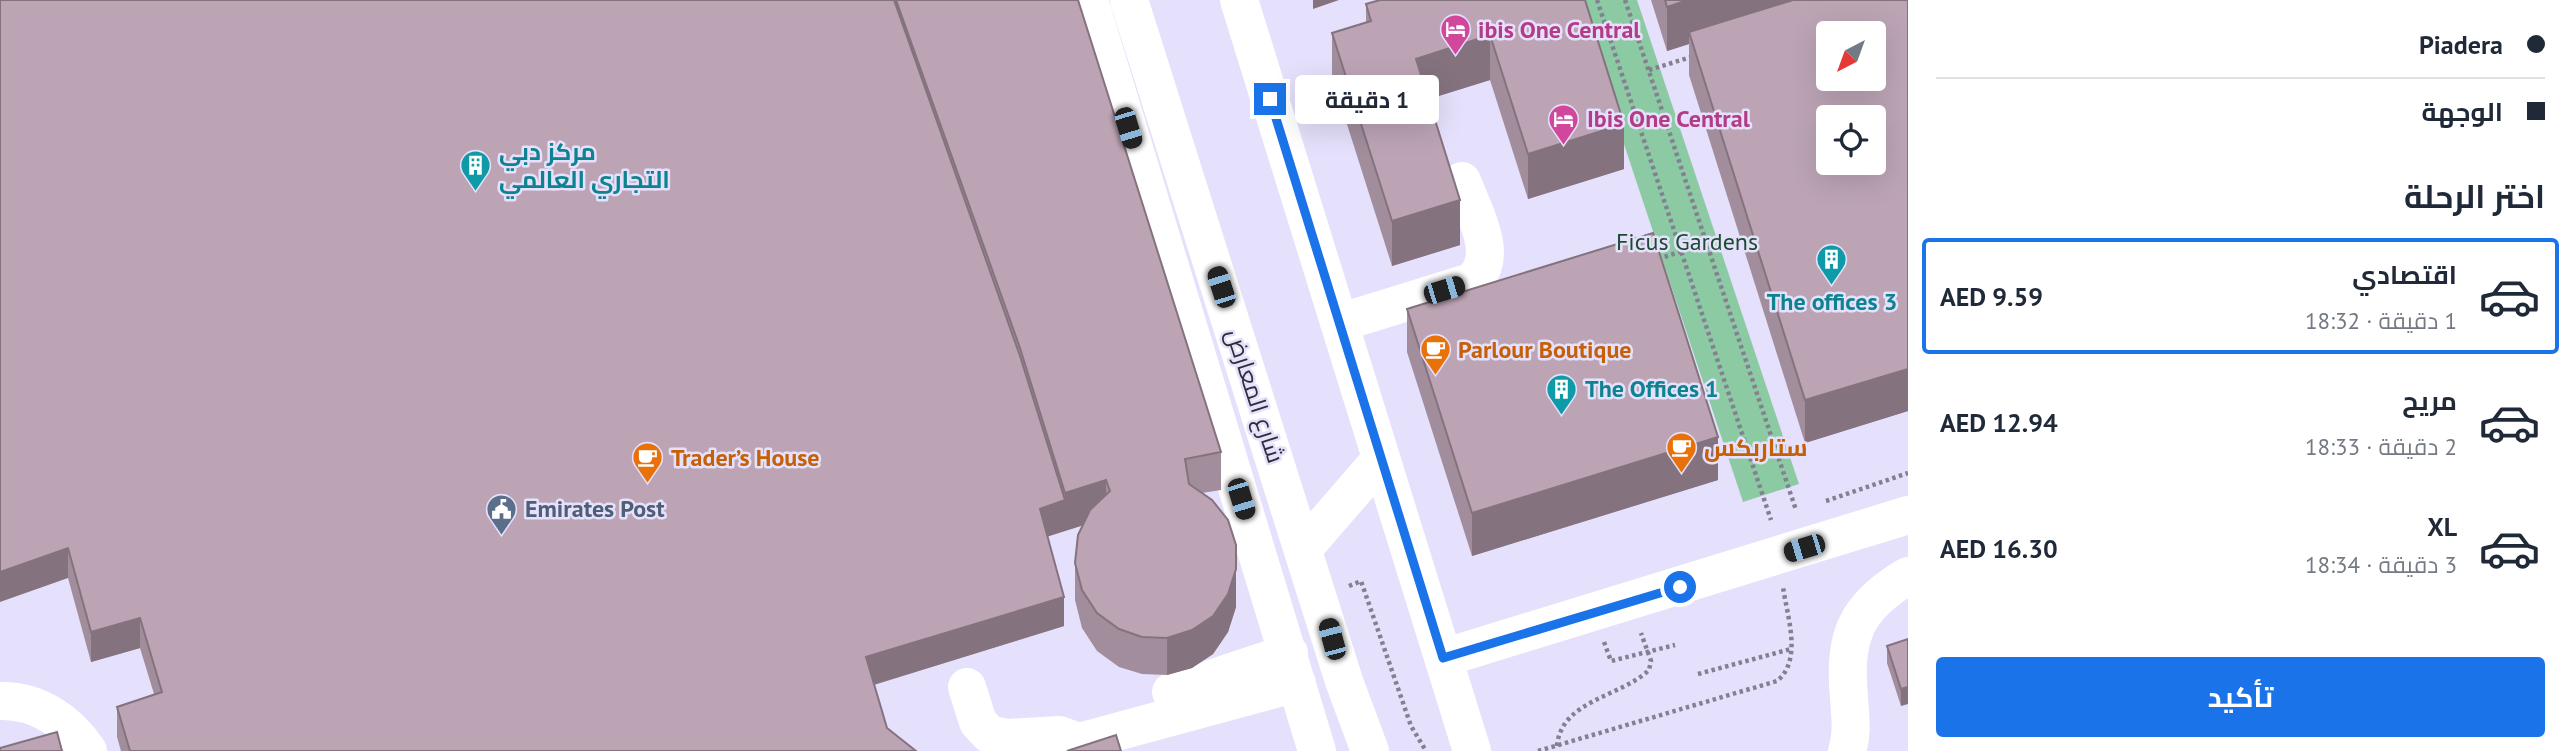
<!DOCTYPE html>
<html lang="ar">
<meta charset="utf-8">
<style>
:root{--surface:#fff;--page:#f2f2f3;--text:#1f2937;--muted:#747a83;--line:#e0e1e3;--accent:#1a73e8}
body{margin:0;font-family:"PT Sans",Cairo,sans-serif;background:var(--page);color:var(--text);direction:rtl;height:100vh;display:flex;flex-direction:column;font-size:26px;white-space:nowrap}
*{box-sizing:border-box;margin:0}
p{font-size:23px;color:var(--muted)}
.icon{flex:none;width:38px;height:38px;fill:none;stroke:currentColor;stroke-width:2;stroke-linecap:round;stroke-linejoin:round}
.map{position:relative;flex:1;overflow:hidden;direction:ltr}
.side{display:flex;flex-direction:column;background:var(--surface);width:665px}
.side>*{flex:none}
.banner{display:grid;align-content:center;height:154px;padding:0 28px;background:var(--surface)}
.needle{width:46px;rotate:221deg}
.fabs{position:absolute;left:1816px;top:21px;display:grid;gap:14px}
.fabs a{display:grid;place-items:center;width:70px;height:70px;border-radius:7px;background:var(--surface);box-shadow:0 7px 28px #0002;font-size:35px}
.end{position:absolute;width:32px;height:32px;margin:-16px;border:9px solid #1a73e8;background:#fff;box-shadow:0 0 0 4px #fff}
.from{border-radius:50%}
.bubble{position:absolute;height:49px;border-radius:7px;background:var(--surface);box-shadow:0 7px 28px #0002;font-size:23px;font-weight:700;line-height:49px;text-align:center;direction:rtl}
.car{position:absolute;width:21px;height:42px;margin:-21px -10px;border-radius:9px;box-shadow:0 0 5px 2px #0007;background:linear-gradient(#222 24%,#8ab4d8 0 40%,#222 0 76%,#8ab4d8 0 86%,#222 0)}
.banner b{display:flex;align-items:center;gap:24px;height:66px;font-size:26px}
.banner b+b{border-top:2px solid var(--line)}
.banner i{width:18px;height:18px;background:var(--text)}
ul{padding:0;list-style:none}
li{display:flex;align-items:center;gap:21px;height:116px;margin:0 14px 10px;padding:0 14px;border:4px solid transparent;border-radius:7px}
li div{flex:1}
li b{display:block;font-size:26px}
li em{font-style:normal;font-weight:700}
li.active{border-color:var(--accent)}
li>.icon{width:63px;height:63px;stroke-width:1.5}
h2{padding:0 28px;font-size:32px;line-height:84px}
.cta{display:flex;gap:14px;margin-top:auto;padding:14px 28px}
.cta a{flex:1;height:80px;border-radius:7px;background:var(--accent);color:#fff;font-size:28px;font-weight:700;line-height:80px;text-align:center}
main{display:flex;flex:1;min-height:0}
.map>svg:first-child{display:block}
.green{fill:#8ccaa4}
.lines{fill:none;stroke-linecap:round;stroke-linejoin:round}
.path{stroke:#838092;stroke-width:4.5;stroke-dasharray:3.5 3.5;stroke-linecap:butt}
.minor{stroke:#fff;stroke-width:38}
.wall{fill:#a28d9c}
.shaded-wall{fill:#84737f}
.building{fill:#bca4b5;stroke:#84737f;stroke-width:2;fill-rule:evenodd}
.route{stroke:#1a73e8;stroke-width:9}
.labels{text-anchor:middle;stroke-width:5;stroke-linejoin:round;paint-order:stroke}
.hotel-label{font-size:24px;font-weight:bold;fill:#b23c85;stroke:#e5e0fb;text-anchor:start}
.culture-label{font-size:24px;font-weight:bold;fill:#0d838f;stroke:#e5e0fb;text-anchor:start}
.park-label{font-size:24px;fill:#1b4b31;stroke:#e5e0fb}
.food-label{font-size:24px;font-weight:bold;fill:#c56008;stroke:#e5e0fb;text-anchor:start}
.street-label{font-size:24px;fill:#2f2d37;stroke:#e5e0fb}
.service-label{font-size:24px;font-weight:bold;fill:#4e5e75;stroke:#e5e0fb;text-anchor:start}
</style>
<main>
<section class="side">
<div class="banner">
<b><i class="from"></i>Piadera</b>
<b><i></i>الوجهة</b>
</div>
<h2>اختر الرحلة</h2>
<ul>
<li class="active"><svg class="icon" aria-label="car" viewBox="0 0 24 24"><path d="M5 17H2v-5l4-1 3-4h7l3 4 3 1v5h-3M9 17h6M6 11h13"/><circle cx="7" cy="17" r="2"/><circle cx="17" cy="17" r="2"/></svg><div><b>اقتصادي</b><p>1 دقيقة · 18:32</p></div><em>AED 9.59</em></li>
<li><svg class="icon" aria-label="car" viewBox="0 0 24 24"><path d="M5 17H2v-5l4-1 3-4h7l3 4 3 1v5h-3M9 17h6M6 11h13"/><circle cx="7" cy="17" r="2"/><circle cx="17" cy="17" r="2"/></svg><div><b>مريح</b><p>2 دقيقة · 18:33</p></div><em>AED 12.94</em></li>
<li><svg class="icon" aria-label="car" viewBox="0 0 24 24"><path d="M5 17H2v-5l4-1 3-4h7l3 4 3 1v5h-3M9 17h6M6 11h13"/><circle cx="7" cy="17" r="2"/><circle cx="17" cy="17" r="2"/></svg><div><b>XL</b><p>3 دقيقة · 18:34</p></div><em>AED 16.30</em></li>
</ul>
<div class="cta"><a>تأكيد</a></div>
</section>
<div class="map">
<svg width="1908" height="751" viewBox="0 0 1908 751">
<rect width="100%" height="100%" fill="#e5e0fb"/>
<path class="green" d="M1576 0H1637L1799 484 1743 502Z"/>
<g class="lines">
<path class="path" d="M1597 0 1771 520
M1625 0 1796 510
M1649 70 1691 57
M1658 259 1707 243
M1826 501 1908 473
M1349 586 1361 581 1411 726 1426 751
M1604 642 1611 661 1675 645
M1698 674 1791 649
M1557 746C1561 700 1621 697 1649 670L1651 661 1641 633
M1538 751 1777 681C1803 660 1787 616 1783 587"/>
<path class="minor" d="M1089 0 1317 751
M1129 0 1344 681 1370 751
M1239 0 1472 751
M1339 323 1471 282C1502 258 1473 211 1462 181
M1303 549 1381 459
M1443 658 1908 515
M967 687 978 722 989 734 1006 738 1059 735 1079 742 1297 683
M1171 692 1289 653
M0 701C37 700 68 721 88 751
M1847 751C1853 733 1850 716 1849 697 1843 638 1855 607 1908 576"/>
</g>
<path class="wall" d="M0 0H1078L1221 452V490L1202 493 1236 607 1228 632 1213 654 1192 668 1167 675 1142 674 1119 667 1097 651 1082 628 1075 600V563L1083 525 1048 536 1064 626 874 685 887 728 916 751H121L117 737V707L154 694 140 648 91 662 68 578Z
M1585 0 1624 169 1528 199 1490 80 1429 99 1460 245 1392 266 1332 77V33L1366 22V4Z
M1651 0H1908V411L1805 443 1689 75V44L1667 51Z
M1407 309 1718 480 1472 556 1407 352Z
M1908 639 1901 706 1887 663V646Z"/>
<path class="shaded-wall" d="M1313 0H1339L1313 9Z
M1688 0H1822L1689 32V44L1667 51V7Z
M1490 35V80L1416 103V59Z
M1624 124V169L1528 199V154Z
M1460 200V245L1392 266V221Z
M1908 369V411L1805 443V400Z
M1718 437V480L1472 556V513Z
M1106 480V518L1040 539V509L1065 500V493Z
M68 548V578L0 602V572Z
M1236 569V607L1228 632 1213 654 1192 668 1167 675V638Z
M1064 597V626L866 687V657Z
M140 618V648L91 662V632Z
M1908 687V704L1901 706V689Z"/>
<path class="building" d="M0 0H894L1020 356 1065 500 1040 509 1064 597 866 657 887 728 916 751H130L117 707 162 692 140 618 91 632 68 548 0 572Z
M896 0H1078L1221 452 1185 459 1189 484 1212 500 1228 520 1236 545V569L1228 594 1213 616 1192 630 1167 638 1142 637 1119 629 1097 613 1082 590 1075 563 1078 535 1090 510 1110 491 1106 480 1065 493 1020 348Z
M1380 0H1585L1624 124 1528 154 1490 35 1416 59 1460 200 1392 221 1332 33 1371 21 1366 4Z
M1665 0H1688L1667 7Z
M1793 0H1908V369L1805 400 1689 32ZM1829 33H1874V79H1829ZM1829 117H1874V163H1829Z
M1653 233 1718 437 1472 513 1407 309Z
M1908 639V687L1901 689 1887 646Z
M57 732 62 751H0V748Z
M1116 735 1121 751H1067Z"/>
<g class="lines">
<path class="route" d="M1270 99 1443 658 1680 587"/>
</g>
<defs>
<symbol id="hotel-pin" viewBox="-11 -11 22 30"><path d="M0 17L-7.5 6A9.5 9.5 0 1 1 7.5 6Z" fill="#d1479c" stroke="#e5e0fb"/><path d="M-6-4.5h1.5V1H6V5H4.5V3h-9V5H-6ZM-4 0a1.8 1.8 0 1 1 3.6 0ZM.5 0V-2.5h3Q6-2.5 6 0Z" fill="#fff"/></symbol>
<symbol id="building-pin" viewBox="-11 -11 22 30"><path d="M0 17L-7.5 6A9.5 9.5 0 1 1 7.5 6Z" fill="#0f9aa8" stroke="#e5e0fb"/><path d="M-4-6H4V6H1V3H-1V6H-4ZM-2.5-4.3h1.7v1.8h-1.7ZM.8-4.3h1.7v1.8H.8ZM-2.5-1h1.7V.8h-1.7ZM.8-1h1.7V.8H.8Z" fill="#fff"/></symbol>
<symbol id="cafe-pin" viewBox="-11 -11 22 30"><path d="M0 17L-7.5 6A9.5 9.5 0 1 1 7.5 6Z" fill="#e8710a" stroke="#e5e0fb"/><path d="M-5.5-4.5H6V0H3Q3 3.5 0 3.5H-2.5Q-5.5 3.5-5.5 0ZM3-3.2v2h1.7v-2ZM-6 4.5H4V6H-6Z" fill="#fff"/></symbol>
<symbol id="civic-pin" viewBox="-11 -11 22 30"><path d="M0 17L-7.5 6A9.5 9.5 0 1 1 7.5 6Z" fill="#5c6f8a" stroke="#e5e0fb"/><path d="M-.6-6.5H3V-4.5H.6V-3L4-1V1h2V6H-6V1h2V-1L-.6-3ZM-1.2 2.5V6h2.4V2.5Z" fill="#fff"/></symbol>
</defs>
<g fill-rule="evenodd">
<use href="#hotel-pin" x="1438" y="12" width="35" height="47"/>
<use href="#hotel-pin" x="1546" y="102" width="35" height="47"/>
<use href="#building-pin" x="458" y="148" width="35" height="47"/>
<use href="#building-pin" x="1814" y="242" width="35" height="47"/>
<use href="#cafe-pin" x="1418" y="332" width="35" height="47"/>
<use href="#building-pin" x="1544" y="372" width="35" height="47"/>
<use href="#cafe-pin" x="1664" y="430" width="35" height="47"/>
<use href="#cafe-pin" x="630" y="440" width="35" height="47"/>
<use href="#civic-pin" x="484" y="492" width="35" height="47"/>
</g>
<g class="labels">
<g class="hotel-label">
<text x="1478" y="38">ibis One Central</text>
<text x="1587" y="127">Ibis One Central</text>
</g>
<g class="culture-label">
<text x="499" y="160">مركز دبي<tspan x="499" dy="28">التجاري العالمي</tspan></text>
<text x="1832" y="310" text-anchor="middle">The offices 3</text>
<text x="1585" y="397">The Offices 1</text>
</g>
<g class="park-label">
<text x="1687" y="250">Ficus Gardens</text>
</g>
<g class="food-label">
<text x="1458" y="358">Parlour Boutique</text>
<text x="1704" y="456">ستاربكس</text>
<text x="671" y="466">Trader’s House</text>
</g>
<g class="street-label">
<text transform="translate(1255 396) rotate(72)" y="8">شارع المعارض</text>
</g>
<g class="service-label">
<text x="525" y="517">Emirates Post</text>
</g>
</g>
</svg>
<div class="fabs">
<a><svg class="needle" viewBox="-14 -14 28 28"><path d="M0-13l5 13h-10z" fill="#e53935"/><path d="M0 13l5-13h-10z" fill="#747a83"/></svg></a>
<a><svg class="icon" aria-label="locate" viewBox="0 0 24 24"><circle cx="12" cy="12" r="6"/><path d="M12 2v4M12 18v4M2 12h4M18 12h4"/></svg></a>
</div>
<i class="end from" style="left:1680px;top:587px"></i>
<i class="end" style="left:1270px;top:99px"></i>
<div class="bubble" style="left:1295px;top:75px;width:144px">1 دقيقة</div>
<i class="car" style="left:1128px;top:128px;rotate:163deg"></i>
<i class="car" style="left:1221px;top:287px;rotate:342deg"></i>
<i class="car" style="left:1444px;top:290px;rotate:73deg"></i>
<i class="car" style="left:1241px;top:499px;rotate:163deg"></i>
<i class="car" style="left:1804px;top:548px;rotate:253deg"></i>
<i class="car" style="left:1332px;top:639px;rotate:345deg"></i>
</div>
</main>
